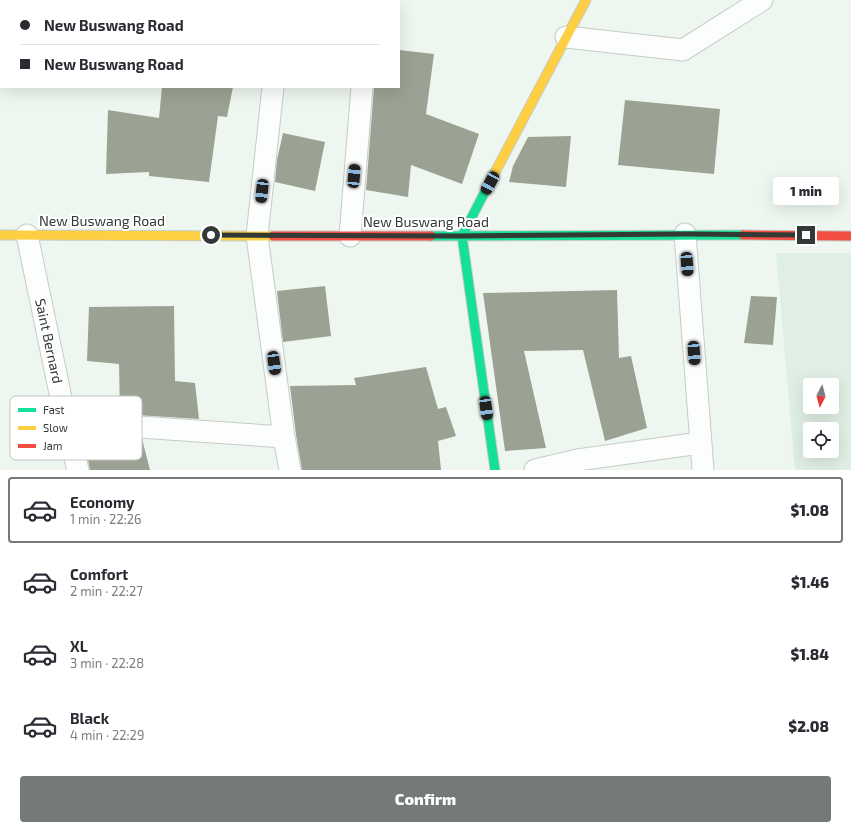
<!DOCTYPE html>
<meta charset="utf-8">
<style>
:root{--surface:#fff;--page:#f7f7f7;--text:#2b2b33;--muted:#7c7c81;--line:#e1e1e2;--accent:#747b76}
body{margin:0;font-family:"Exo 2",sans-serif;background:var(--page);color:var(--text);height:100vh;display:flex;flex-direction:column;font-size:15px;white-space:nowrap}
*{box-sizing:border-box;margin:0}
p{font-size:13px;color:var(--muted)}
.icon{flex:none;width:22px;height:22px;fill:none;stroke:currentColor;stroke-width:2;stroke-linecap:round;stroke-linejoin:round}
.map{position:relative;height:470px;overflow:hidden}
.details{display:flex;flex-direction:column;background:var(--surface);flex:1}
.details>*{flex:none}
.top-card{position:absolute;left:0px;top:0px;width:400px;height:88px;box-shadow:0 4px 16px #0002;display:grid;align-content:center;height:88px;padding:0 20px;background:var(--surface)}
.needle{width:26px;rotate:186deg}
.tools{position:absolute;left:803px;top:378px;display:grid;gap:8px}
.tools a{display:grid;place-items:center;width:36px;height:36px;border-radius:4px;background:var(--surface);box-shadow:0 4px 16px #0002;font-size:20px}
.end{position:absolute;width:18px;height:18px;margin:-9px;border:5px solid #333935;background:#fff;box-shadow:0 0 0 2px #fff}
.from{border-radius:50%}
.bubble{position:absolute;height:28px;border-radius:4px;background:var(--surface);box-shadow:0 4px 16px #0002;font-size:13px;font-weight:800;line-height:28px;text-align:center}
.car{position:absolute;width:12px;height:24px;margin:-12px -6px;border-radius:5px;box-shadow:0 0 3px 1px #0007;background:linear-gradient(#222 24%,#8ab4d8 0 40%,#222 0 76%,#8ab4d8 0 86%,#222 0)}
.top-card b{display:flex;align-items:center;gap:14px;height:38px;font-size:15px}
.top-card b+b{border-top:1px solid var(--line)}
.top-card i{width:10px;height:10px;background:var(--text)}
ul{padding:7px 0 0;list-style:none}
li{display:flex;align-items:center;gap:12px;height:66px;margin:0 8px 6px;padding:0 12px;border:2px solid transparent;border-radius:4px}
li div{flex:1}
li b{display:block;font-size:15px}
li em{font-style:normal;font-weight:800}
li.current{border-color:var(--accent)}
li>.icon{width:36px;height:36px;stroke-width:1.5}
.button{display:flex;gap:8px;margin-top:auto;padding:8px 20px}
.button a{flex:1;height:46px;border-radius:4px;background:var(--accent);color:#fff;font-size:16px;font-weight:800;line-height:46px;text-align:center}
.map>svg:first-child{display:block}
.built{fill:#e0efe3;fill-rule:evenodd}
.building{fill:#9ca293}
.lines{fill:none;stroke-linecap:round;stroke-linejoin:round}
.street-casing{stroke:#c6ccc7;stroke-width:23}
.fast-casing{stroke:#c6ccc7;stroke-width:11}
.slow-casing{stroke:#c6ccc7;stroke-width:11}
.jam-casing{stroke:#c6ccc7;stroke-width:11}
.street{stroke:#fcfefd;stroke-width:21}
.fast{stroke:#16e098;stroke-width:9}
.slow{stroke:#ffcf43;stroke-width:9}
.jam{stroke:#f24e42;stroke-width:9}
.route{stroke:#333935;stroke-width:5}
.labels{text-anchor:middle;stroke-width:4;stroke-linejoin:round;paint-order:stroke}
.street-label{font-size:14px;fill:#333935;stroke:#fff}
.key{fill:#fff;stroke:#c2c4c2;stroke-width:1}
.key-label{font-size:11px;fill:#333935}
</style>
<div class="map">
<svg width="851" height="470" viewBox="0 0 851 470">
<rect width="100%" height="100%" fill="#eef6f0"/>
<path class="built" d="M776 253H851V470H795ZM810 385H832V407H810ZM810 429H832V451H810Z"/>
<path class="building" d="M399 50 434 54 426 114 479 134 462 184 411 165 408 197 366 190 374 87H399Z
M162 87H233L227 117 218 116 209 182 149 176V172L106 174 108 110 159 118Z
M625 100 720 109 714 174 618 165Z
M283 133 325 142 315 191 275 182 277 160Z
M571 136 566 187 509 182 513 166 528 137Z
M325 286 331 336 283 342 277 291Z
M617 290 619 358 631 356 647 428 605 441 583 350 524 351 546 448 505 451 483 293Z
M751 296 777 297 773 345 744 343Z
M174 306 175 381 195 383 199 419 120 414 119 364 87 361 89 307Z
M426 367 438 409 446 407 456 436 438 441 441 470H302L296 435 290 386 356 385 354 378Z
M121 438 142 439 150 470H90L87 455 121 449Z"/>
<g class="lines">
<defs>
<path id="street" d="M90 1 91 0
M282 1V0
M369 1V0
M566 37 683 50 762 0
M0 52 1 51
M273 87 257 236 284 437 290 470
M685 234 703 470
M27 235 66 422 78 470
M350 236 362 87
M66 422 284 437
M535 470 578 460 700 443"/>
<path id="fast" d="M492 178 462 236 495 470
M431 236 743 235"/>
<path id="slow" d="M492 178 586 0
M0 235 273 236"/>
<path id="jam" d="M743 235 851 236
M273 236H431"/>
</defs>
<use href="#street" class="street-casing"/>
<use href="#fast" class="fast-casing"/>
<use href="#slow" class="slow-casing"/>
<use href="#jam" class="jam-casing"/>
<use href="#street" class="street"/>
<use href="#fast" class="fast"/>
<use href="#slow" class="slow"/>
<use href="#jam" class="jam"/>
</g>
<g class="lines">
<path class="route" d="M211 235 462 236 685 234 806 235"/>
</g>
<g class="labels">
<g class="street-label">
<text x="102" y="226">New Buswang Road</text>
<text x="426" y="227">New Buswang Road</text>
<text transform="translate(49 341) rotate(78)" y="5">Saint Bernard</text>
</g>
</g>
<rect x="10" y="396" width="132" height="64" rx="6" class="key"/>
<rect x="18" y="408" width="18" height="4" fill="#16e098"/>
<rect x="18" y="426" width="18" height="4" fill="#ffcf43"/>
<rect x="18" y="444" width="18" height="4" fill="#f24e42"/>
<g class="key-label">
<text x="43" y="414">Fast</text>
<text x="43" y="432">Slow</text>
<text x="43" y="450">Jam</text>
</g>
</svg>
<div class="tools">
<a><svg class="needle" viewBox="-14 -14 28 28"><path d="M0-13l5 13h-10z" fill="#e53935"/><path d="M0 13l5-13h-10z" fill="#7c7c81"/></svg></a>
<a><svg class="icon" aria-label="locate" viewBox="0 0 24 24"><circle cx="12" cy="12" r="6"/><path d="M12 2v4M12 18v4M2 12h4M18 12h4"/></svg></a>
</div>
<i class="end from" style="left:211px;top:235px"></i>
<i class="end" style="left:806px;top:235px"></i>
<div class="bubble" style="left:773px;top:177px;width:66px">1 min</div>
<i class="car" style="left:354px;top:176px;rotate:5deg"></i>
<i class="car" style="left:490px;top:183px;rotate:208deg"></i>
<i class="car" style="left:262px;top:191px;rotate:186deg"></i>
<i class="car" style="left:687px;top:264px;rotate:176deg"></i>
<i class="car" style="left:694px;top:353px;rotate:176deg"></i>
<i class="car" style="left:274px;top:363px;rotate:172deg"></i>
<i class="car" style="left:486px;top:408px;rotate:172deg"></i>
<div class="top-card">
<b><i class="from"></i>New Buswang Road</b>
<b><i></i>New Buswang Road</b>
</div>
</div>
<section class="details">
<ul>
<li class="current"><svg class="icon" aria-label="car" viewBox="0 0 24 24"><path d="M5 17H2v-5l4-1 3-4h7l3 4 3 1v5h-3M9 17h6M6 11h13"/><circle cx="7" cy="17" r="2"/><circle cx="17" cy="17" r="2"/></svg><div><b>Economy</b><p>1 min · 22:26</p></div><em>$1.08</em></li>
<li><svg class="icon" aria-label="car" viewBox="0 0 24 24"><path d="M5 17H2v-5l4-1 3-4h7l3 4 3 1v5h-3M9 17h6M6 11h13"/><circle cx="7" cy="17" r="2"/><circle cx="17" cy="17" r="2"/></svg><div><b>Comfort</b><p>2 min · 22:27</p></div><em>$1.46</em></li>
<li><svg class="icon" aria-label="car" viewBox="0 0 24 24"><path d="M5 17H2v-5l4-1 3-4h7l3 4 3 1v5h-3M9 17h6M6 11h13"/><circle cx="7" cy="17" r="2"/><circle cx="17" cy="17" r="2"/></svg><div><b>XL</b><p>3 min · 22:28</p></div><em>$1.84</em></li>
<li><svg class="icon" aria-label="car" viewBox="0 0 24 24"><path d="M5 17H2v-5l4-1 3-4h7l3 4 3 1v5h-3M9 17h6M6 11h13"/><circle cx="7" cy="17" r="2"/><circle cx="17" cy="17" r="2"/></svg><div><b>Black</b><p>4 min · 22:29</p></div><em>$2.08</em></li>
</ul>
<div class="button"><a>Confirm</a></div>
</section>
